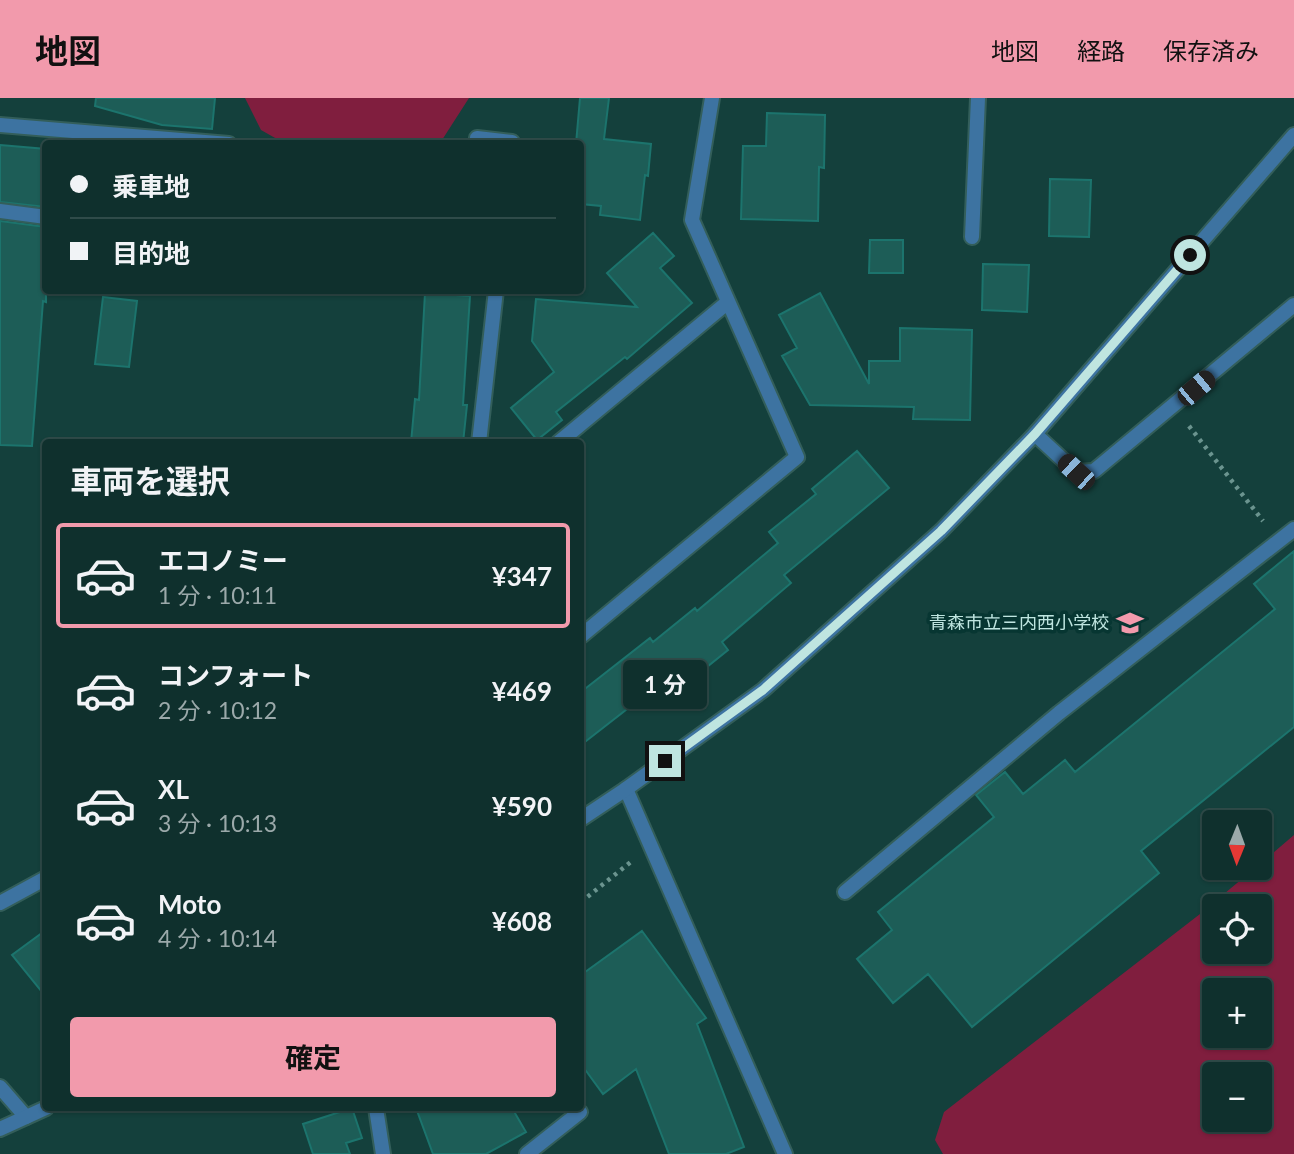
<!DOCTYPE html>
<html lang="ja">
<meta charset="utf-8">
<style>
:root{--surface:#0f302d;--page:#183835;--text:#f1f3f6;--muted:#9ba9aa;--line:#2f4b49;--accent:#f29aac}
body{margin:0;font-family:Lato,"Noto Sans JP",sans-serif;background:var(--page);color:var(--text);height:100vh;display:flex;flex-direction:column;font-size:26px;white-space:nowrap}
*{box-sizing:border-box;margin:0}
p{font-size:23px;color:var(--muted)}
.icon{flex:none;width:38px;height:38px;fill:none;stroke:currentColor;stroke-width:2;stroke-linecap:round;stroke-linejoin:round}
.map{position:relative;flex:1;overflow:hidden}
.drawer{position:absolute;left:42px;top:341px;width:542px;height:672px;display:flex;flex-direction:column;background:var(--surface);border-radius:7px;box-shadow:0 2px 5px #0004,0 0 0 2px var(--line)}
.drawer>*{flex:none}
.hud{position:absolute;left:42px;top:42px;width:542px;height:154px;border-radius:7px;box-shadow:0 2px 5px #0004,0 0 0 2px var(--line);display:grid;align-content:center;height:154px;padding:0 28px;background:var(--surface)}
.needle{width:46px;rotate:181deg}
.controls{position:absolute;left:1202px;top:712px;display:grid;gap:14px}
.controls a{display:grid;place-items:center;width:70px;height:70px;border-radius:7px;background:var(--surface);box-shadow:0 2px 5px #0004,0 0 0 2px var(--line);font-size:35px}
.end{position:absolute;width:32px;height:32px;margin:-16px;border:9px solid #bfe5e0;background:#111;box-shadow:0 0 0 4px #111}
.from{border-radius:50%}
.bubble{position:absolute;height:49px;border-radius:7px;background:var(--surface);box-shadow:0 2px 5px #0004,0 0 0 2px var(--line);font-size:23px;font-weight:700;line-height:49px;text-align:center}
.car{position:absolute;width:21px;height:42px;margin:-21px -10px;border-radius:9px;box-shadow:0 0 5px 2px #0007;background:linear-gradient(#222 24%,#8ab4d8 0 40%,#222 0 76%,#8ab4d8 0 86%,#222 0)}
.hud b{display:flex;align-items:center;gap:24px;height:66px;font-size:26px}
.hud b+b{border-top:2px solid var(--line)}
.hud i{width:18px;height:18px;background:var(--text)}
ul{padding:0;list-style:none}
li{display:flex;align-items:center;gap:21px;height:105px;margin:0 14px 10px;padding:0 14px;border:4px solid transparent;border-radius:7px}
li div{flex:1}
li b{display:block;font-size:26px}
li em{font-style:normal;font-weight:700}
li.current{border-color:var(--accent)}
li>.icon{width:63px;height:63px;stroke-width:1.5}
h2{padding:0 28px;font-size:32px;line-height:84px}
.action{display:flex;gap:14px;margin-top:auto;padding:14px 28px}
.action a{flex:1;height:80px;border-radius:7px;background:var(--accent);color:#111;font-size:28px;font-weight:700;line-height:80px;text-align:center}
header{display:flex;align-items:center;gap:42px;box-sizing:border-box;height:98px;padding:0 35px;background:var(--accent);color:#111}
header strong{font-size:33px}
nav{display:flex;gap:38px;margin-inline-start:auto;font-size:24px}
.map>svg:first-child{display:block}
.green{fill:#801e3e;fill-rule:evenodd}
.building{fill:#1d5d57;stroke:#1c746d;stroke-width:2}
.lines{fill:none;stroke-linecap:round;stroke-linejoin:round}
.service-casing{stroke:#335e5a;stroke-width:18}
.minor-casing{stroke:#335e5a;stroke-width:18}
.tertiary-casing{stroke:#335e5a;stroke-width:18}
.path{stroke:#6b948f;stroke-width:4.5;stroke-dasharray:3.5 5;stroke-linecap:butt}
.service{stroke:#3d73a1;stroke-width:14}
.minor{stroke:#3d73a1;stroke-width:14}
.tertiary{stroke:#3d73a1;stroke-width:14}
.route{stroke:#bfe5e0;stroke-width:9}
.labels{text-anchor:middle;stroke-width:7;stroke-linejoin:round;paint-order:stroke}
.poi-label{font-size:18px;fill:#bfe5e0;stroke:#073632;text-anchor:end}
</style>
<header>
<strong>地図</strong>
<nav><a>地図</a><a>経路</a><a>保存済み</a></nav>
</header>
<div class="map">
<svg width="1294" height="1056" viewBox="0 0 1294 1056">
<rect width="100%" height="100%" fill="#14403c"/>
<path class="green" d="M245 0H469L442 42 433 45H284L261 32Z
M1294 737V1056H943L935 1042 944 1014 1200 816 1255 770H1260V766ZM1214 808H1260V854H1214ZM1214 892H1260V938H1214ZM1214 976H1260V1022H1214Z"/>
<path class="building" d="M96 0H215L212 31 162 27 95 8Z
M580 0H609L604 41 651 46 648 78 645 77 640 122 600 117 601 108 581 106V46H576Z
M767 15 825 17 824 70 819 69 818 123 741 121 743 48H766Z
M0 47 46 51V109L0 104Z
M1050 81 1091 82 1089 139 1049 138Z
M0 123 46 129V204L43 203 32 348 0 347Z
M653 135 674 158 660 170 692 205 627 261 625 259 556 314 562 322 537 342 511 310 554 274 532 243 536 201 637 209 607 175Z
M870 142H903V175H869Z
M983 166 1029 167 1027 214 982 212Z
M425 195 470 198 463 307H467L463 345H411L415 301 419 302Z
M820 195 869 286V263H900V230L972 232 970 322 913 321 914 309 810 307 782 258 797 250 779 217Z
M103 199 137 203 129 269 95 266Z
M857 353 889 390 784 477 791 485 722 544 728 552 677 593 667 580 581 647V594L650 540 653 544 695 510 697 513 778 445 769 434 816 396 812 391Z
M1294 453V629L1141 753 1159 775 972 929 928 876 893 905 857 861 892 832 878 814 994 719 976 697 1005 674 1023 696 1065 662 1075 674 1275 511 1254 486Z
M46 832V899L12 857Z
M642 833 706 920 697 926 744 1049 726 1056H669L636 971 603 996 581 966V877Z
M352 1010 362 1040 346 1045 350 1056H313L303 1026Z
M416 1010H512L526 1034 486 1056H433Z"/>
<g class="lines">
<defs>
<path id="service" d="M0 27 229 46
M0 113 46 119
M845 794 1059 615 1294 431
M0 805 46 780"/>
<path id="minor" d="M477 40 512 44V46
M972 139 978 0
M1035 336 1076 374 1094 373 1294 207
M479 345 496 192
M558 345 728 204
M581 538 797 359 692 122 712 0
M626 691 785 1056
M0 989 26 1019
M376 1010 383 1056
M527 1056 580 1014"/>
<path id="tertiary" d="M581 721 626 691 763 592 941 433 1035 336 1294 37
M0 1031 46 1010"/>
</defs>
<use href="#service" class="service-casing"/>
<use href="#minor" class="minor-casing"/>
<use href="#tertiary" class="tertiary-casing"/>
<path class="path" d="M1189 328 1263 423
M581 804 632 763"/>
<use href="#service" class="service"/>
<use href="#minor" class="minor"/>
<use href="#tertiary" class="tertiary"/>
</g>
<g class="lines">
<path class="route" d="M665 663 763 592 941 433 1035 336 1190 157"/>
</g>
<defs>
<symbol id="school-bare" viewBox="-9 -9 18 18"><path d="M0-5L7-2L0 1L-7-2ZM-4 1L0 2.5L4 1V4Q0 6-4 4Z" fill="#f29aac" stroke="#073632" stroke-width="2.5" paint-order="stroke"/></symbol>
</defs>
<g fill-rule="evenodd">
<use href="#school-bare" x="1111" y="506" width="38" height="38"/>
</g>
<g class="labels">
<g class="poi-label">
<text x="1109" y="531">青森市立三内西小学校</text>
</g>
</g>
</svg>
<div class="controls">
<a><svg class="needle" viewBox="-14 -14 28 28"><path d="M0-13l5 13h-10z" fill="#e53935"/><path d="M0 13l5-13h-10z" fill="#9ba9aa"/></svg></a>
<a><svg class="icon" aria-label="locate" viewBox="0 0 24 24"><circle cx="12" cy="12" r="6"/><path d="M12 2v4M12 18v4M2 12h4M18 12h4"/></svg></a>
<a>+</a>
<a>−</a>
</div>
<i class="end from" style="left:1190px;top:157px"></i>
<i class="end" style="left:665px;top:663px"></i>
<div class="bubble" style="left:623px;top:562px;width:84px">1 分</div>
<i class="car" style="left:1196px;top:290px;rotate:50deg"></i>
<i class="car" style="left:1076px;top:374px;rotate:313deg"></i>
<div class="hud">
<b><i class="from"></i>乗車地</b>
<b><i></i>目的地</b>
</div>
<section class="drawer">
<h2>車両を選択</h2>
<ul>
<li class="current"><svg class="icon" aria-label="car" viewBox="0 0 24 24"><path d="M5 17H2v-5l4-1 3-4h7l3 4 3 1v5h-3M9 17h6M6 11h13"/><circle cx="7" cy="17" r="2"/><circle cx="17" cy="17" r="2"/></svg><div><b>エコノミー</b><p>1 分 · 10:11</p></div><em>¥347</em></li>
<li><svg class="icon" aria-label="car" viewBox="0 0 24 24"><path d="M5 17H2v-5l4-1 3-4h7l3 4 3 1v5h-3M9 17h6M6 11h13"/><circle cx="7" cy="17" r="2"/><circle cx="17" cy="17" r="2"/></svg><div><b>コンフォート</b><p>2 分 · 10:12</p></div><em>¥469</em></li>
<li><svg class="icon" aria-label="car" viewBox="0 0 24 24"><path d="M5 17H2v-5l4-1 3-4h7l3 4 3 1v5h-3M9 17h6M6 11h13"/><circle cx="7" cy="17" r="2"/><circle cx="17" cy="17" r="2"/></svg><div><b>XL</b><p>3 分 · 10:13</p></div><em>¥590</em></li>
<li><svg class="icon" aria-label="car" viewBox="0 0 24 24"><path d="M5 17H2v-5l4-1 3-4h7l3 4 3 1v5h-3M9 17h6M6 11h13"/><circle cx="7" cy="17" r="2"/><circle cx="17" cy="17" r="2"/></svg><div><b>Moto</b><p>4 分 · 10:14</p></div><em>¥608</em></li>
</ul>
<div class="action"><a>確定</a></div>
</section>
</div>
